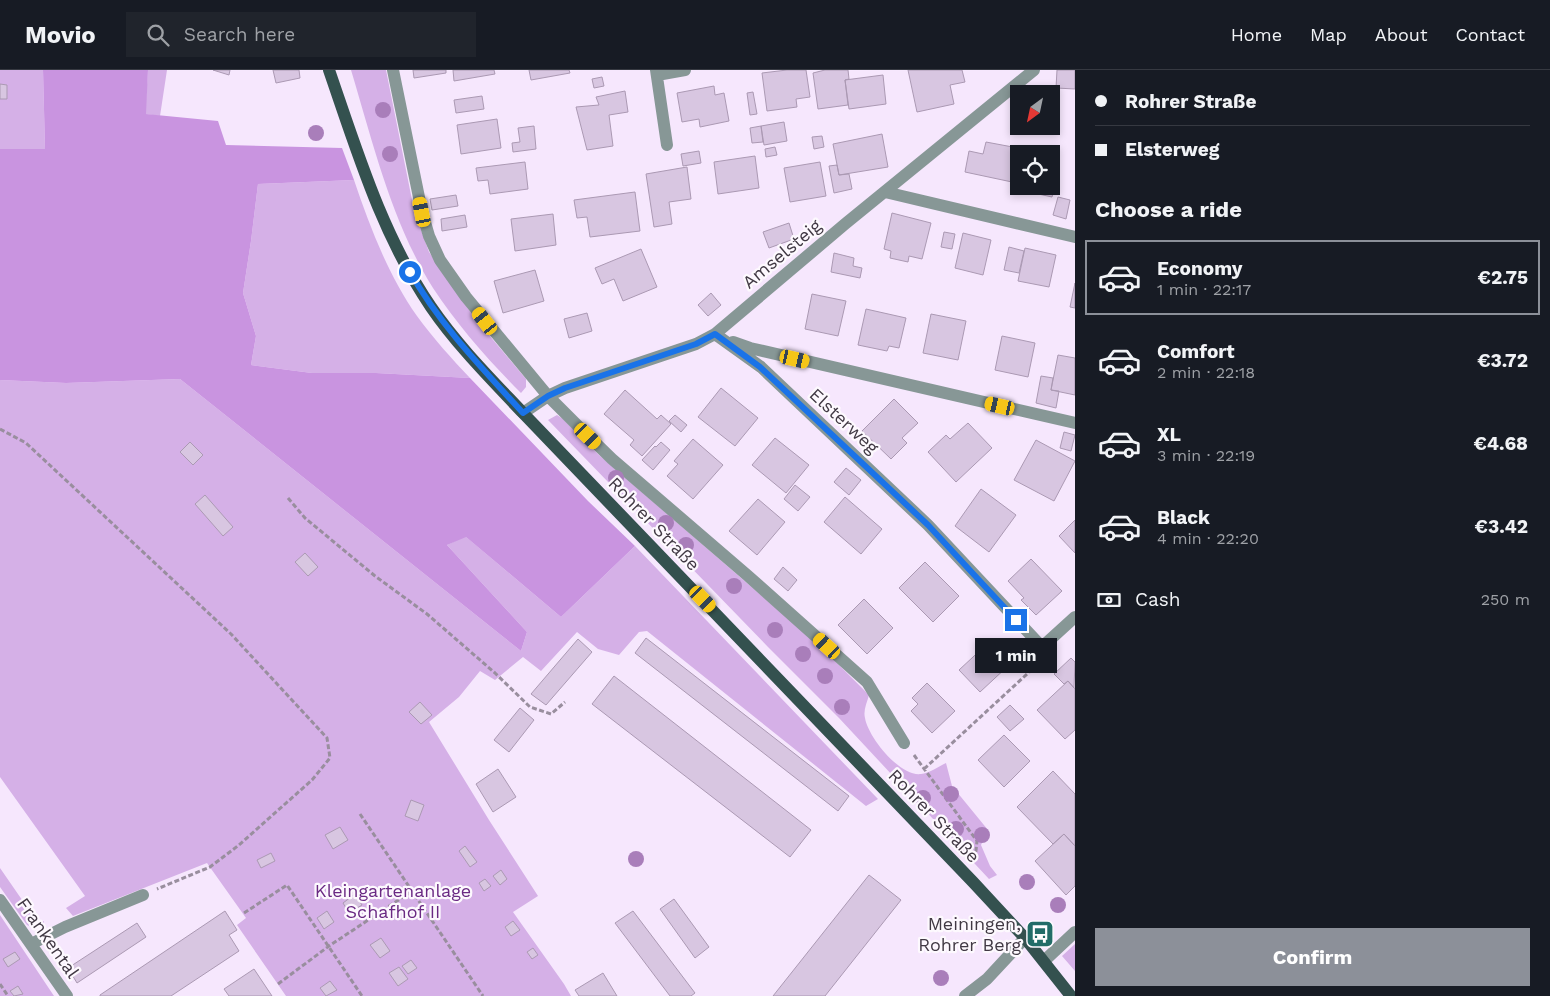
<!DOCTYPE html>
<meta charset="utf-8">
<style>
:root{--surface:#171b24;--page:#20242c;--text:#f1f3f6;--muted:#9ea1a6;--line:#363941;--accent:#8c9099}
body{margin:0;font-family:"Work Sans",sans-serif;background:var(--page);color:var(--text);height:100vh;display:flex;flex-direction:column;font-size:19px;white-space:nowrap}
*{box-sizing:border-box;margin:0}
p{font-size:16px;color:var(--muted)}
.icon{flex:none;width:28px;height:28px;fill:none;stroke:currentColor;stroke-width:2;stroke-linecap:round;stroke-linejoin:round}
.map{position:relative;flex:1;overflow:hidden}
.panel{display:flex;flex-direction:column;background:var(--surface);width:475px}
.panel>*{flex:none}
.banner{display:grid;align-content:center;height:110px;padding:0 20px;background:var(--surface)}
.needle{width:32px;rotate:213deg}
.fabs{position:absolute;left:1010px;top:15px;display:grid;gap:10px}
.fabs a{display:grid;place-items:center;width:50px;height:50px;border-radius:0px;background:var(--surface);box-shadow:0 2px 8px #0003;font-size:25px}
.end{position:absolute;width:22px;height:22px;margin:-11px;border:6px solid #1a73e8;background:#fff;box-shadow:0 0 0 2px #fff}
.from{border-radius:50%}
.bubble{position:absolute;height:35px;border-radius:0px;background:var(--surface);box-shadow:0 2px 8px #0003;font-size:16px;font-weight:700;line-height:35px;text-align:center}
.car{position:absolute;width:15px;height:30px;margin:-15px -8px;border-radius:6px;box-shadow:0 0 4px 1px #0007;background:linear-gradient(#f5c518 24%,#345 0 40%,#f5c518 0 76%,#345 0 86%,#f5c518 0)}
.banner b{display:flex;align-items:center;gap:18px;height:48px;font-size:19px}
.banner b+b{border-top:1px solid var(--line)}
.banner i{width:12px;height:12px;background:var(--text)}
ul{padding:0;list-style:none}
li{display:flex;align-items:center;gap:15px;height:75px;margin:0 10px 8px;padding:0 10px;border:2px solid transparent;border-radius:0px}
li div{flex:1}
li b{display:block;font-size:19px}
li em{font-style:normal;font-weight:700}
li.selected{border-color:var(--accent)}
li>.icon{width:45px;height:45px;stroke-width:1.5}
h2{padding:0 20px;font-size:22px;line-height:60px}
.pay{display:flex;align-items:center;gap:12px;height:55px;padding:0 20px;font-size:19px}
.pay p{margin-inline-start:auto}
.action{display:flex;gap:10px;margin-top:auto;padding:10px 20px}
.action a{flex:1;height:58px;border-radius:0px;background:var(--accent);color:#fff;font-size:20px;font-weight:700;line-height:58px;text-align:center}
header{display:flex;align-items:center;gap:30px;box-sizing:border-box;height:70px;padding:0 25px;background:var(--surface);border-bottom:1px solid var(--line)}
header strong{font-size:24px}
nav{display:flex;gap:28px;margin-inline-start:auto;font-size:18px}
.search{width:350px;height:45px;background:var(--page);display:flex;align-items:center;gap:12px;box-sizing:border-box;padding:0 18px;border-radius:0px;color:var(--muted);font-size:19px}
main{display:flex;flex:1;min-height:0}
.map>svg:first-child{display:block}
.green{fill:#d5b0e7}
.forest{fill:#c994e0}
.building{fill:#d8c6e1;stroke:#ab99b3}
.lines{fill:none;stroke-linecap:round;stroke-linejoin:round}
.path{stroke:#998e9e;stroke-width:3;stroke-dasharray:5 2.5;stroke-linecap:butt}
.minor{stroke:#879796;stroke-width:12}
.major{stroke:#34514f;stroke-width:12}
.tree{fill:#a97eba}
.route{stroke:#1a73e8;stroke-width:6}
.labels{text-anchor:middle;stroke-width:4.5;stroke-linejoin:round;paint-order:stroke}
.street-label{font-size:18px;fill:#413944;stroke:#fdf9fe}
.park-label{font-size:18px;fill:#6a2983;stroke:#fdf9fe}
.poi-label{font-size:18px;fill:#413944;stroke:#fdf9fe;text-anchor:end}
</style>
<header>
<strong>Movio</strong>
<div class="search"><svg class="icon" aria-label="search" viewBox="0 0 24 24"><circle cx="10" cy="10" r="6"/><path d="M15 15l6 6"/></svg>Search here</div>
<nav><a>Home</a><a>Map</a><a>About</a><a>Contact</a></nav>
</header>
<main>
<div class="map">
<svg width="1075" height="926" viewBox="0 0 1075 926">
<rect width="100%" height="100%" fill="#f6e7fd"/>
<path class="green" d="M0 0H43L45 79H0Z
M148 0H167L160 46 145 44Z
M351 0H386L414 140 429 182 479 253 526 309V317L521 323C489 291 458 256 433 218 392 153 373 73 351 0Z
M354 110C370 157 388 205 417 246 433 268 452 289 470 308L376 303H312L251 295 256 266 243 223 251 171 258 114Z
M180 309 521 581 527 562 447 475 465 466 561 547 635 476 878 729 866 736 647 561 639 562 619 585 598 579 577 562 541 601 523 587 495 610 480 601 459 627 429 652 489 750 538 826 513 842 564 914 571 926H286L237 855 246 848 207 793 73 846 66 838 85 826 0 707V310L66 313Z
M557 345 563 349 599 385 822 578 869 625C867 633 863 640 865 648 868 667 900 707 921 704 929 703 938 697 946 693L952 716 988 760 981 775 990 796 997 805 989 809 839 648 768 577 548 350Z
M0 798 38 853 44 851V856L33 858 27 855 0 817Z
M0 845 54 926H0Z
M1075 874V901L1062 886Z"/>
<path class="forest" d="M43 0H148L146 44 218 51 226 75 342 78 354 110 258 114 251 171 243 223 256 266 251 295 312 303H376L470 308 588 431 635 476 561 547 466 467 447 475 527 562 521 581 180 309 66 313 0 310V79H45Z"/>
<path class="building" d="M213 0H230L229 5Z
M273 0H299L300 8 276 13Z
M413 0H446V3L414 8Z
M453 0H494L495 4 454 11Z
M529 0H569L570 3 531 10Z
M787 0H806L810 27 796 29 797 37 767 41 762 3Z
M825 0H848L849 9 845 10 848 35 818 39 813 3Z
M908 0H962L965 12 950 15 954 34 917 42Z
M1057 0H1075V19L1056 18Z
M883 5 886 34 849 39 845 10Z
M602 7 604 16 594 18 592 9Z
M0 14 7 15V29H0Z
M714 16 715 25 724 23 729 51 700 57 699 49 682 52 677 23Z
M625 21 628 42 609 45 613 76 587 80 576 37 599 35 596 27Z
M753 22 757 44 750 45 747 23Z
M482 26 484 39 456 43 454 30Z
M497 49 501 78 461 84 457 55Z
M784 52 787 71 764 75 761 56Z
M534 56 536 79 513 82 512 73 520 72 518 58Z
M761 56 763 72 752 73 750 58Z
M882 64 888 97 839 105 833 74Z
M822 66 824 77 814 79 812 67Z
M986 72 1018 78 1012 112 965 102 969 81 983 84Z
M775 77 777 85 766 87 765 79Z
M699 81 701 93 683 96 681 84Z
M755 86 759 118 718 124 714 92Z
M525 92 528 119 490 124 488 110 478 111 476 98Z
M820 92 826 126 790 132 784 98Z
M837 95 839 105 849 104 852 119 834 123 829 96Z
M1051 95 1059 97 1052 127 1025 121 1026 116H1051Z
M687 97 691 129 669 132 672 154 654 157 646 104Z
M635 122 640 161 590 167 587 147 577 148 574 130Z
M456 125 458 136 432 140 430 129Z
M1058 127 1070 130 1066 149 1053 145Z
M892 143 931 153 922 189 909 186 908 192 890 188 891 181 884 179Z
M553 144 556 175 515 181 511 149Z
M465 145 467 157 442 161 441 149Z
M789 153 794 169 769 178 763 162Z
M944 162 955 164 952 179 941 177Z
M963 163 991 170 983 205 955 198Z
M1009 177 1024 181 1019 203 1004 200Z
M1025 178 1056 185 1049 217 1018 211Z
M641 179 657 217 623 231 614 209 602 214 595 198Z
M834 183 854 188 853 196 862 198 860 208 831 202Z
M535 200 544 231 503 243 494 211Z
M1075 213V238L1070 237Z
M711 223 721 235 708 246 698 235Z
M812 224 846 231 838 266 805 259Z
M866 239 906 248 899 278 889 276 887 281 858 275Z
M587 243 592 261 569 268 564 249Z
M931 244 966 251 958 290 923 283Z
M1002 266 1035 273 1028 307 995 300Z
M1058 285 1075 288V325L1051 320Z
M1041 306 1053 308 1051 320 1059 321 1056 338 1036 333Z
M721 318 758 348 735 376 698 347Z
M625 320 657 349 661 345 671 354 642 386 630 375 634 370 604 344Z
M894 329 918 353 902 368 907 373 891 389 862 361Z
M675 345 687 355 681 362 669 351Z
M968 353 992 378 956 412 928 382 946 365 950 369Z
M1064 362 1075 365 1071 381 1060 378Z
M775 368 809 395 786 423 752 395Z
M693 369 723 395 693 429 667 406 678 394 674 391Z
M1036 370 1075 391 1054 431 1014 410Z
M190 372 203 385 193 395 180 382Z
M661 372 670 380 653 400 642 390 655 376 656 377Z
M846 398 861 410 849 425 834 412Z
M795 415 810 427 798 441 784 429Z
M981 419 1016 445 989 482 955 456Z
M205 425 233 457 223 466 195 434Z
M845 427 882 459 861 484 824 452Z
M758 429 785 452 757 485 729 461Z
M1075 450V483L1059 466Z
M305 483 318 497 308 506 295 492Z
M1031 489 1062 521 1036 545 1021 530 1024 528 1008 511Z
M925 492 959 526 933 552 899 518Z
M783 497 797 510 788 521 774 509Z
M864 529 893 558 867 584 838 555Z
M646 568 849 726 838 741 635 583Z
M578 569 592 582 546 635 531 624Z
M987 574 1008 596 980 622 959 600Z
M1071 588 1075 592 1074 618 1068 611 1064 614 1054 604Z
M614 606 811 760 790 787 592 634Z
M1068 611 1075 619V660L1065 669 1037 640Z
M927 613 955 641 932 663 911 641 918 634 912 628Z
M420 632 432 645 421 654 409 642Z
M1010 635 1024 649 1010 661 997 647Z
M520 638 534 650 509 682 494 670Z
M1004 665 1030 691 1004 717 978 690Z
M498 699 516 727 493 742 476 714Z
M1053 701 1075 724V776L1064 764 1053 774 1017 737Z
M411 730 424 735 418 751 405 746Z
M340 757 348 770 333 779 325 765Z
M1064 764 1075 776V816L1066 825 1035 791Z
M465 776 477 792 470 797 459 781Z
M271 783 275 791 261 798 257 790Z
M501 800 507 809 500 815 493 806Z
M869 805 901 830 825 926H773Z
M485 809 491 816 484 821 479 813Z
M355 824 362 835 349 843 343 833Z
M674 829 709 877 695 888 660 839Z
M225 841 237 860 229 865 239 881 171 926H100V925Z
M327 841 334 852 324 859 317 848Z
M633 841 695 923 691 926H670L615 853Z
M513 851 520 860 511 866 505 857Z
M137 853 146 867 77 913 68 898Z
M381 868 390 881 380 888 370 875Z
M533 878 538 885 532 889 527 882Z
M15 882 20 889 8 897 3 889Z
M411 890 417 898 408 904 402 896Z
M399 897 408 909 398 916 389 903Z
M254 899 272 926H229L224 919Z
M603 903 617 926H579L575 920Z
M330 911 337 920 326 926 320 918Z
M18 916 23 924 14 926 10 921Z"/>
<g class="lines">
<path class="path" d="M0 359 26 373 231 564 327 668 330 688 312 710 239 775 210 797 157 819
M288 428 305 448 375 506 427 544 495 603 530 637 551 644 565 632
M914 685 977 771 975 790
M924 699 1039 593
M360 744 483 926
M244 843 287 815 362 926
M0 914 8 926
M278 914 329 876 412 821"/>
<path class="minor" d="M393 0 422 142 429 166 440 190 466 227 548 326 576 354 612 389 747 505 867 612 904 673
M656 0 667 75
M657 5 685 0
M885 122 1075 167
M715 264 761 297 928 455 1042 577 1075 547
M733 272 750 278 1075 353
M523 343 548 326 565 318 696 274 715 264 845 154 1034 0
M0 830 67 926
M31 874 65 857 143 825
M1044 891 1075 862
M965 926 987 909 1025 868"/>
<path class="major" d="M329 0C357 81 382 165 431 237 457 275 491 309 523 343L973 812 1025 868 1071 926"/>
</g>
<g class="tree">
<circle cx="383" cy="40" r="8"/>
<circle cx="316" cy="63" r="8"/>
<circle cx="390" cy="84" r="8"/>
<circle cx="616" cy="408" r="8"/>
<circle cx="666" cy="453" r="8"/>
<circle cx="686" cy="475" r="8"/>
<circle cx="734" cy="516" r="8"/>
<circle cx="775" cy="560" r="8"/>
<circle cx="803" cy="584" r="8"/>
<circle cx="825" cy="606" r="8"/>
<circle cx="842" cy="637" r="8"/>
<circle cx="951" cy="724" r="8"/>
<circle cx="923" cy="728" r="8"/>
<circle cx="956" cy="759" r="8"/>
<circle cx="982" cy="765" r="8"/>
<circle cx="636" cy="789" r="8"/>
<circle cx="1027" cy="812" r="8"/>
<circle cx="1058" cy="835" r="8"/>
<circle cx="941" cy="908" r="8"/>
</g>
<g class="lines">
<path class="route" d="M410 202C440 255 482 298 523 343L548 326 565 318 696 274 715 264 760 297 928 455 1016 550"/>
</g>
<defs>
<symbol id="bus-square" viewBox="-11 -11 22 22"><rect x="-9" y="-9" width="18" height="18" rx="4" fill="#226d68" stroke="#fdf9fe"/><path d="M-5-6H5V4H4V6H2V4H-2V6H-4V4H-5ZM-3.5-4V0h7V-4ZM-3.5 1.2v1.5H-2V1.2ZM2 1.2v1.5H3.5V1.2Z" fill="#fff"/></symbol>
</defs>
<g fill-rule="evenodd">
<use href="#bus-square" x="1024" y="848" width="32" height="32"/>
</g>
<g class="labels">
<g class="street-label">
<text transform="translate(782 184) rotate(-40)" y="6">Amselsteig</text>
<text transform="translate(844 351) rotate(43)" y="6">Elsterweg</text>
<text transform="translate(654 454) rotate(46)" y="6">Rohrer Straße</text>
<text transform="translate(934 746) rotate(46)" y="6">Rohrer Straße</text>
<text transform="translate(48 868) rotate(55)" y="6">Frankental</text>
</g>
<g class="park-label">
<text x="393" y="827">Kleingartenanlage<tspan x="393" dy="21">Schafhof II</tspan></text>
</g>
<g class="poi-label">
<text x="1021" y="860">Meiningen,<tspan x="1021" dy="21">Rohrer Berg</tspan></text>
</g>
</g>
</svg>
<div class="fabs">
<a><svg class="needle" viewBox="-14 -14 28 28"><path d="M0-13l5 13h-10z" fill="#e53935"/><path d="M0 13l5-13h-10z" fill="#9ea1a6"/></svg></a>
<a><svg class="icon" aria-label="locate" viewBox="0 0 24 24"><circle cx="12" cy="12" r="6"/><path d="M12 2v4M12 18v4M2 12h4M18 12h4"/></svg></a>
</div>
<i class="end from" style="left:410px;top:202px"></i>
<i class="end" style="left:1016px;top:550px"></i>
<div class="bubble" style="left:975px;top:568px;width:82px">1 min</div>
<i class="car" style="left:422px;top:142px;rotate:349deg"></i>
<i class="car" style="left:485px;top:251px;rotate:322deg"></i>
<i class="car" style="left:795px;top:289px;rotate:103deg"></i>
<i class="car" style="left:1000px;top:336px;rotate:283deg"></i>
<i class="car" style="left:588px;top:366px;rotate:134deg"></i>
<i class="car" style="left:703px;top:529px;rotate:136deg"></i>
<i class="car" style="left:827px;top:576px;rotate:312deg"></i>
</div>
<section class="panel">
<div class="banner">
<b><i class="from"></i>Rohrer Straße</b>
<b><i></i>Elsterweg</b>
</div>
<h2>Choose a ride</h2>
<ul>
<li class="selected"><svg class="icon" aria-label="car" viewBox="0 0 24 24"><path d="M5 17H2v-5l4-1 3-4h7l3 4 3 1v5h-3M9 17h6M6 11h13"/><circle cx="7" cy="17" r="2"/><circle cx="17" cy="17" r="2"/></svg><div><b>Economy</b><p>1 min · 22:17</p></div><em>€2.75</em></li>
<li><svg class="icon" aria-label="car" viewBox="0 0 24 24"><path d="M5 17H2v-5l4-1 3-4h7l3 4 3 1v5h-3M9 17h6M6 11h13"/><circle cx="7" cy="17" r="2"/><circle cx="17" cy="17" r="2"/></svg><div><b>Comfort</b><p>2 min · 22:18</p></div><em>€3.72</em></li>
<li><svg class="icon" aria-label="car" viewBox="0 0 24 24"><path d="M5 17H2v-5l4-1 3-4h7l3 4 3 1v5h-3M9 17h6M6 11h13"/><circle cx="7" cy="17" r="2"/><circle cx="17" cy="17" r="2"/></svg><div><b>XL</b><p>3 min · 22:19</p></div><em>€4.68</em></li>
<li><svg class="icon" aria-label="car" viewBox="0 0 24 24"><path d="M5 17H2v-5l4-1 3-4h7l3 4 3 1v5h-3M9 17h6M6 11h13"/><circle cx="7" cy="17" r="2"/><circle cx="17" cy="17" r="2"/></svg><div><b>Black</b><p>4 min · 22:20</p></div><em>€3.42</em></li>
</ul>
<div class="pay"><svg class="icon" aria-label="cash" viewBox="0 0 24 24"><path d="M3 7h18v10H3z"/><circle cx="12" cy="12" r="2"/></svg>Cash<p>250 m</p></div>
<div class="action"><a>Confirm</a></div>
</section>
</main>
